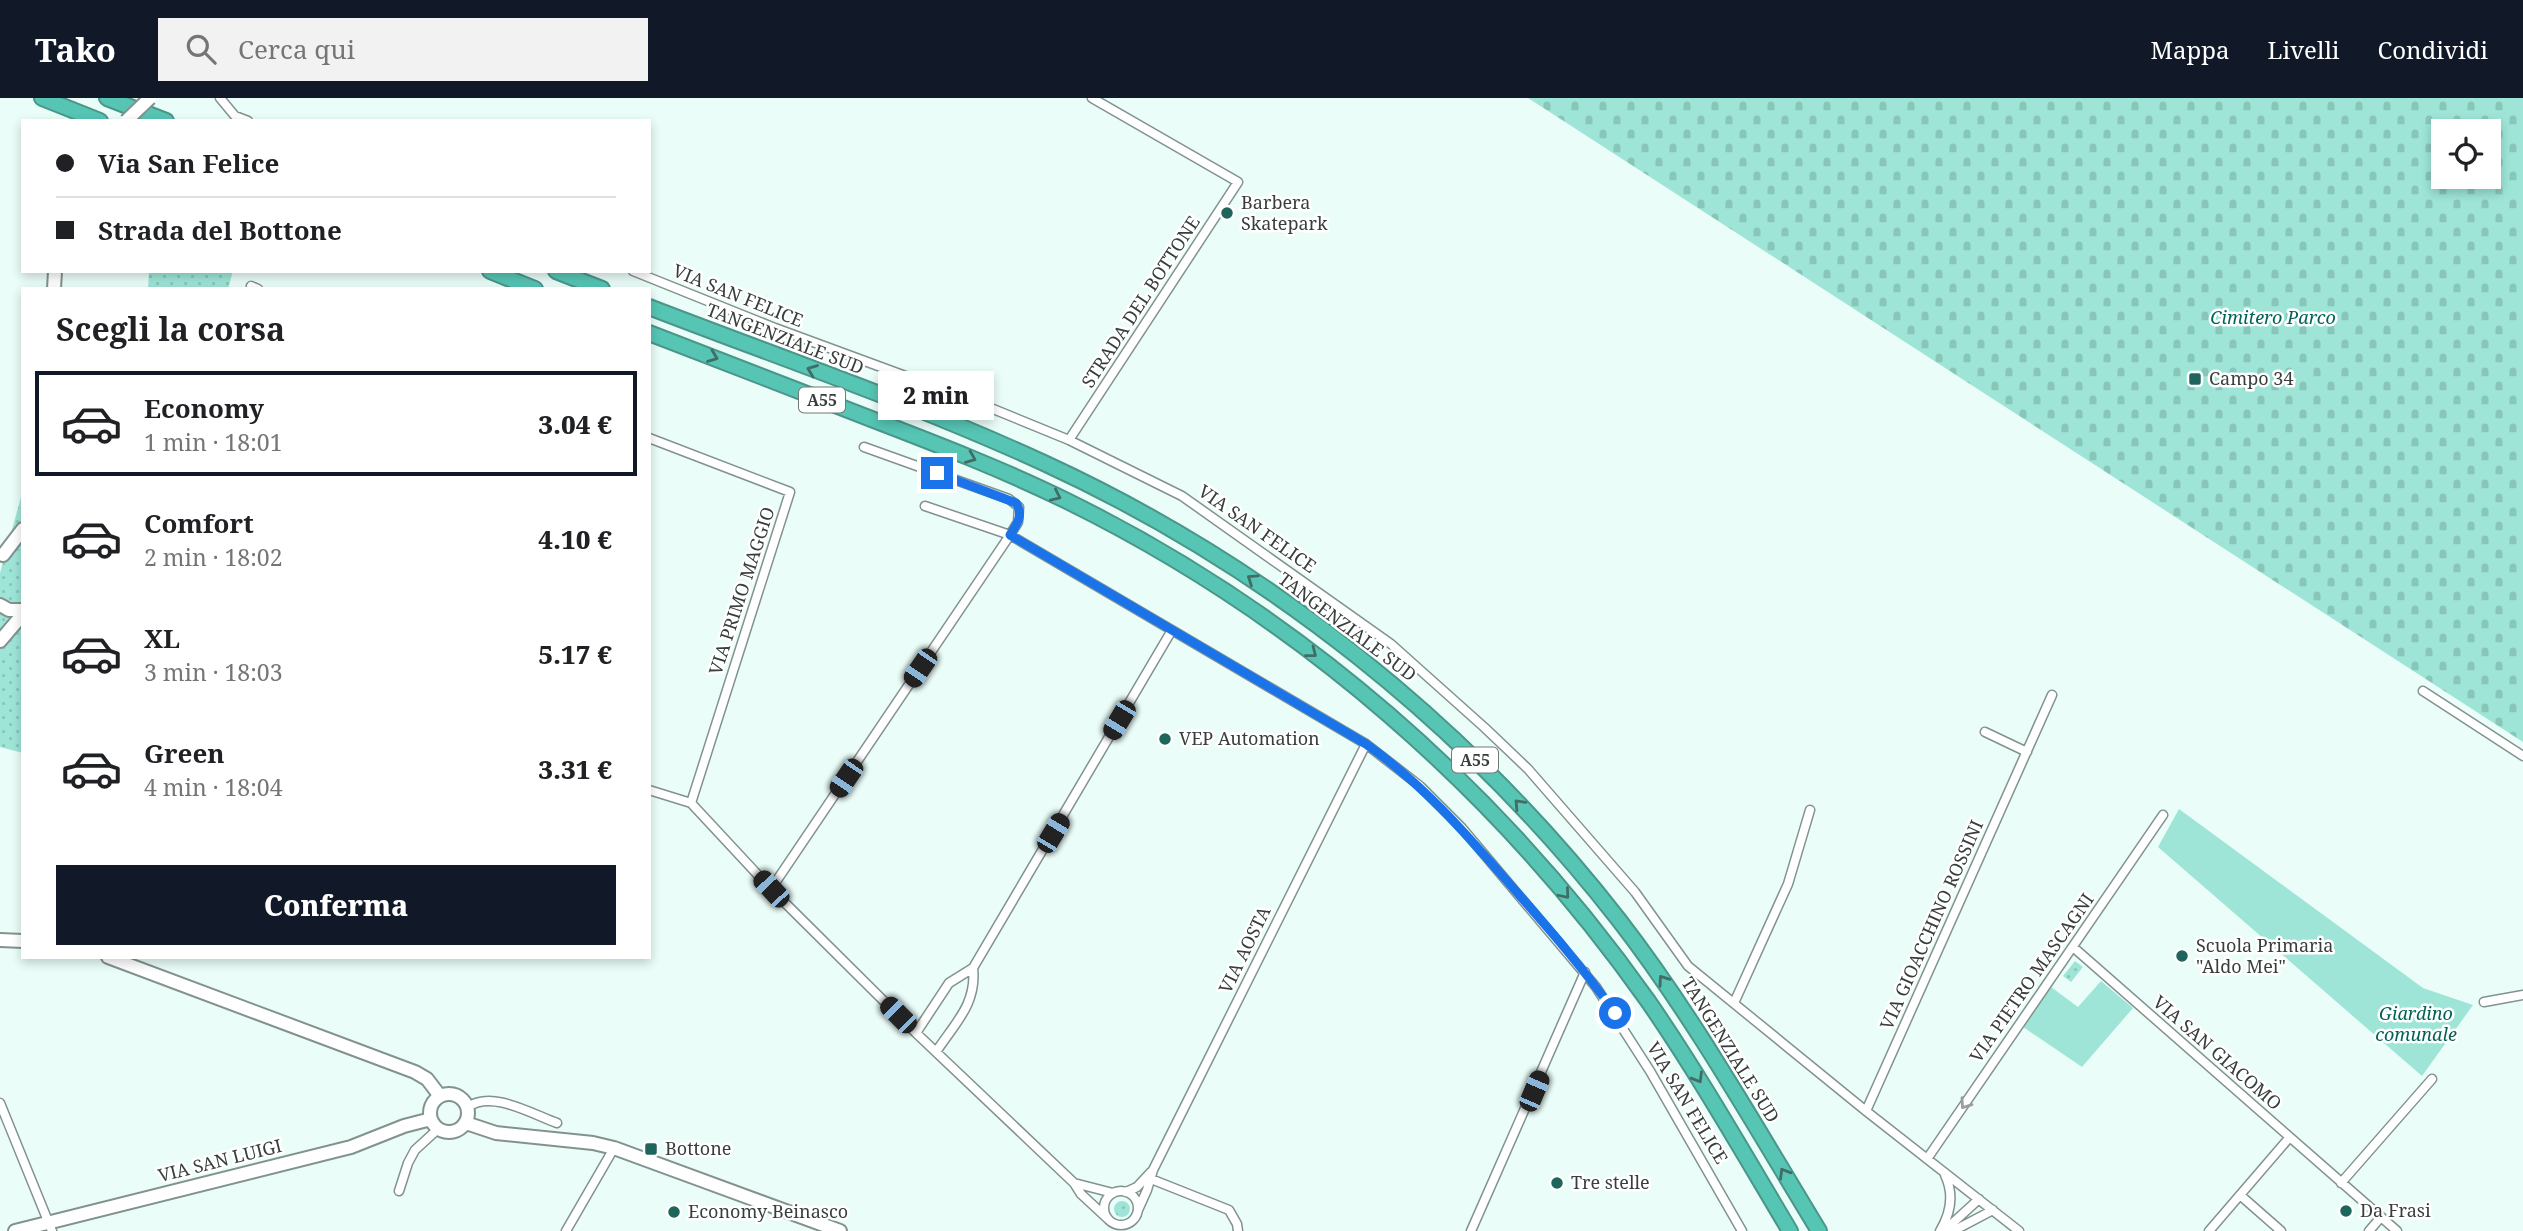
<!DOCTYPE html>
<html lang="it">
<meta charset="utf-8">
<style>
:root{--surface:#fff;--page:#f2f2f2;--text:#202124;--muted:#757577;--line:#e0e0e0;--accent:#111827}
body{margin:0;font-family:"Noto Serif",serif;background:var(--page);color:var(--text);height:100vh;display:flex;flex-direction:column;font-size:26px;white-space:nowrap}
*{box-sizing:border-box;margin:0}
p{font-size:23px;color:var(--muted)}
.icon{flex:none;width:38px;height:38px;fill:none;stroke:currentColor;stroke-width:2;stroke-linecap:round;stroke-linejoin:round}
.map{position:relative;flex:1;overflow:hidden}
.details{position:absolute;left:21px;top:189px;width:630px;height:672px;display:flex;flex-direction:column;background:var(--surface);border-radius:0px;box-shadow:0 4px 10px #0003}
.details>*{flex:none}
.top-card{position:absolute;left:21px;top:21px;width:630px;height:154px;border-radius:0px;box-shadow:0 4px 10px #0003;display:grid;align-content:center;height:154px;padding:0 35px;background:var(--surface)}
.tools{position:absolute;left:2431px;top:21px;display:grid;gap:14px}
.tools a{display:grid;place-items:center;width:70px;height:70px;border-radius:0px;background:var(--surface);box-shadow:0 4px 10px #0003;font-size:35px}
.end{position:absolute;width:32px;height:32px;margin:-16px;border:9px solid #1a73e8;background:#fff;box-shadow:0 0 0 4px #fff}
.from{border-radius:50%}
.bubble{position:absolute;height:49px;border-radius:0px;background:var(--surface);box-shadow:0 4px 10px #0003;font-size:23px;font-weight:800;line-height:49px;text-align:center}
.car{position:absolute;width:21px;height:42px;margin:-21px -10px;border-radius:9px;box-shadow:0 0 5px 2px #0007;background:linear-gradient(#222 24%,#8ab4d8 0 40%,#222 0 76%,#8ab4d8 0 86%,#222 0)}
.top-card b{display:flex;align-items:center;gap:24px;height:66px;font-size:26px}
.top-card b+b{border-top:2px solid var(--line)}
.top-card i{width:18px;height:18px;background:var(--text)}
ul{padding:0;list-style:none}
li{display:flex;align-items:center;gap:21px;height:105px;margin:0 14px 10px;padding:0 21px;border:4px solid transparent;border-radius:0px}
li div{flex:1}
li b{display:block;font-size:26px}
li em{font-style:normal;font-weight:800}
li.on{border-color:var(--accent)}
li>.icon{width:63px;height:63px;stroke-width:1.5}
h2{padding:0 35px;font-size:32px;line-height:84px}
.cta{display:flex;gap:14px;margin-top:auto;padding:14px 35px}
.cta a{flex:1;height:80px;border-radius:0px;background:var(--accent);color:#fff;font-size:28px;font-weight:800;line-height:80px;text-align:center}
header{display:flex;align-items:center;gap:42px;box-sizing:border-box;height:98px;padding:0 35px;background:var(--accent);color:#fff}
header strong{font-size:33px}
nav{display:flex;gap:38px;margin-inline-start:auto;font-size:24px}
.search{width:490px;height:63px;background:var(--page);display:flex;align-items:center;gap:18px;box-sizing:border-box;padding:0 24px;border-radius:0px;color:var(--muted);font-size:26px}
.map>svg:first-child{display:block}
.grass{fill:url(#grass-dots)}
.cemetery{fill:url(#cemetery-stones);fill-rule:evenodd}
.park{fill:#9ee5d8}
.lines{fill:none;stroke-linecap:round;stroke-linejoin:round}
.street-casing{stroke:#81928f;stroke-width:11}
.secondary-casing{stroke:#81928f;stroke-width:16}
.highway-casing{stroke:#4b968a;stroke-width:18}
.street{stroke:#fff;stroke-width:8}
.secondary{stroke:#fff;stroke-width:12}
.highway{stroke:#56c5b4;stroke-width:14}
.secondary-bridge-casing{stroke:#81928f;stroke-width:16;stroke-linecap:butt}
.secondary-bridge{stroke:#fff;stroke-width:12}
.oneway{stroke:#426d66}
.oneway2{stroke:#9b9e9e}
.route{stroke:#1a73e8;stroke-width:9}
.poi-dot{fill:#1e665c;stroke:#fff;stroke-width:2.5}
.labels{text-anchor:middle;stroke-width:5;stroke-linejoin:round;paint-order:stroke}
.shield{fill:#fff;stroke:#737876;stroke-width:2}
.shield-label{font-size:16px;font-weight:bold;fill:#373e3c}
.poi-label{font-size:18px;fill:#373e3c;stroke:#fff;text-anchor:start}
.street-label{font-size:18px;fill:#373e3c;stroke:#fff}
.park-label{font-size:18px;font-style:italic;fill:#006358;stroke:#fff}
</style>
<header>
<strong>Tako</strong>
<div class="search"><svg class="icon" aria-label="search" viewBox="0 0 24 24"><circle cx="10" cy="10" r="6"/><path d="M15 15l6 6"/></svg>Cerca qui</div>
<nav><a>Mappa</a><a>Livelli</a><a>Condividi</a></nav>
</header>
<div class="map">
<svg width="2523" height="1133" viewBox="0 0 2523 1133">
<defs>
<pattern id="grass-dots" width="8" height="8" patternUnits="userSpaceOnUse" patternTransform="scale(1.75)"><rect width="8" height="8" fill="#9ee5d8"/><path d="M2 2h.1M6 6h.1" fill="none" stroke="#89c6ba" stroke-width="1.8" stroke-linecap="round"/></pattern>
<pattern id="cemetery-stones" width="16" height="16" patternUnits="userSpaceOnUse" patternTransform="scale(1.75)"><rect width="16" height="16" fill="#9ee5d8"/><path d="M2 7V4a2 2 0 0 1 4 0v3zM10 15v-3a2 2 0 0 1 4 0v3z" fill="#89c6ba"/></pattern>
</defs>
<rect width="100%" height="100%" fill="#eafdf9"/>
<path class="grass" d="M149 173H233L228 191H148Z
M23 392V655L0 649V475Z
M2075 863 2083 869 2071 884 2063 878Z
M1114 1111a8 8 0 1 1 16 0a8 8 0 1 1-16 0Z"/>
<path class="cemetery" d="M1528 0H2523V644ZM2443 33H2488V79H2443Z"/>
<path class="park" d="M2179 711 2423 890 2473 907 2422 978 2158 749Z
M2101 883 2133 910 2082 969 2023 929 2051 889 2078 909Z"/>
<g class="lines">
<defs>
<path id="street" d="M220 0 235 18 248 23
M633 173 775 230 976 304 1069 342 1182 398 1391 546 1485 630 1528 671 1635 794 1688 868 1866 1013 2019 1133
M251 188 258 191
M649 340 790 394 691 705
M1069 342 1238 84 1092 0
M925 408 1010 437 1366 646 1420 688 1462 730 1596 889 1650 973 1742 1133
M2423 593 2523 658
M1985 634 2027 654
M649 692 691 705 771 791 916 935 1074 1085 1081 1096 1108 1121
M771 791 1010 437 1018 424 1019 409 1009 401 864 349
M2073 849 2397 1133
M2484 904 2523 897
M1734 905 1788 786 1810 712
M916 935 949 885 973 870
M936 954C955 925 977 906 973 870L1172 532
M0 1005 52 1133
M468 1009C492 992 532 1016 557 1025
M1866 1013 2052 597
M1927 1061 2163 717
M1151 1081 1229 1112 1237 1126 1238 1133
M1074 1085 1113 1095
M2341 1085 2432 981
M399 1093 408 1065 415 1052 438 1031
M1104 1110a17 17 0 1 1 34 0a17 17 0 1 1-34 0Z
M1126 1094 1137 1089 1151 1074
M2240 1097 2281 1133
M1138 1112 1147 1092 1153 1072 1366 646
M1945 1132 1979 1101
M566 1133 614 1050
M1471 1133 1585 874
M1940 1133C1951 1115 1954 1096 1945 1077
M1953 1133 1993 1112
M2209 1133 2289 1040
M2369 1133 2381 1119"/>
<path id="secondary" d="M54 191 55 173
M3 457 23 431
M0 507 9 512H23
M0 543 23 516
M0 842 23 843
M108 859 415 974 427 981 440 998
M430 1015a19 19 0 1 1 38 0a19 19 0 1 1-38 0Z
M466 1025 496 1035 593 1045 614 1050 840 1133
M15 1133 351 1049 404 1028 431 1021"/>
<path id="highway" d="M42 0 100 23
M107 0 166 23
M490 173 535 191
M556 173 602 191
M649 209C781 260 916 306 1044 365 1268 468 1467 627 1619 822 1694 919 1755 1028 1819 1133
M649 235C724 264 799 293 874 322 939 347 1004 372 1067 403 1299 517 1499 692 1648 903 1699 977 1744 1056 1790 1133"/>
</defs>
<use href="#street" class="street-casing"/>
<use href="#secondary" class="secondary-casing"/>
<use href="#highway" class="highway-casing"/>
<use href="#street" class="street"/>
<use href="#secondary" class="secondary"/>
<use href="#highway" class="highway"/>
<defs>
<path id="secondary-bridge" d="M126 23 150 0"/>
</defs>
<use href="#secondary-bridge" class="secondary-bridge-casing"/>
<use href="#secondary-bridge" class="secondary-bridge"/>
</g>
<defs><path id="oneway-chevron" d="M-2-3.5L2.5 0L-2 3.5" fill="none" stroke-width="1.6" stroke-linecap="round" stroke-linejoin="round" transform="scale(1.75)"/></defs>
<g class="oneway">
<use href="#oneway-chevron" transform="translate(713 259) rotate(21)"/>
<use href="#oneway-chevron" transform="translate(812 272) rotate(-159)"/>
<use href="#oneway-chevron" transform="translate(971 360) rotate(22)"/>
<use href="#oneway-chevron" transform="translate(1056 398) rotate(25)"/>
<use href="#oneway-chevron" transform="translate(1252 481) rotate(-146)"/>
<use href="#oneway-chevron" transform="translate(1312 555) rotate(38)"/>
<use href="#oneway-chevron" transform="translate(1519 706) rotate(-133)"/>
<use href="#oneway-chevron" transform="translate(1565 796) rotate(50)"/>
<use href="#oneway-chevron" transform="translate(1663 882) rotate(-125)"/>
<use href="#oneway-chevron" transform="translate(1698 980) rotate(59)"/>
<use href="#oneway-chevron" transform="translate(1784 1075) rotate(-121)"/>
</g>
<use class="oneway2" href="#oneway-chevron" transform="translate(1965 1006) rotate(125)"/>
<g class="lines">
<path class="route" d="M937 375 1016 405C1024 417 1017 426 1010 437L1366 646C1425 688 1466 736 1514 791 1549 831 1584 871 1615 915"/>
</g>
<g class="poi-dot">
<circle cx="1227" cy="115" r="7"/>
<rect x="2188" y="274" width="14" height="14" rx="3.5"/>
<circle cx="1165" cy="641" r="7"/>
<circle cx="2182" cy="858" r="7"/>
<rect x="644" y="1044" width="14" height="14" rx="3.5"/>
<circle cx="1557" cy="1085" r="7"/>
<circle cx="2346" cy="1113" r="7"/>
<circle cx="674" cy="1114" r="7"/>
</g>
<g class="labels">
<g class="shield">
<rect x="799" y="289.5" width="46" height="25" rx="5"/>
<rect x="1452" y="649.5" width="46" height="25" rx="5"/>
</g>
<g class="shield-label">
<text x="822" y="308">A55</text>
<text x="1475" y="668">A55</text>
</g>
<g class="poi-label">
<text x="1241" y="111">Barbera<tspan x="1241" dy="21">Skatepark</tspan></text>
<text x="2209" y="287">Campo 34</text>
<text x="1179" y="647">VEP Automation</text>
<text x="2196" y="854">Scuola Primaria<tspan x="2196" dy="21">"Aldo Mei"</tspan></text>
<text x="665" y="1057">Bottone</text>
<text x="1571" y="1091">Tre stelle</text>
<text x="2360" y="1119">Da Frasi</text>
<text x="688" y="1120">Economy Beinasco</text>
</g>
<g class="street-label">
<text transform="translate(738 198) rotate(22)" y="6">VIA SAN FELICE</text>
<text transform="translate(1141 204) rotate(-57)" y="6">STRADA DEL BOTTONE</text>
<text transform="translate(785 241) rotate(21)" y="6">TANGENZIALE SUD</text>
<text transform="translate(1257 431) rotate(35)" y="6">VIA SAN FELICE</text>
<text transform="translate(742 493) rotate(-72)" y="6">VIA PRIMO MAGGIO</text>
<text transform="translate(1347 529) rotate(37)" y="6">TANGENZIALE SUD</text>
<text transform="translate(1932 827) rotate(-66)" y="6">VIA GIOACCHINO ROSSINI</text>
<text transform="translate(1245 852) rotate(-64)" y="6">VIA AOSTA</text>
<text transform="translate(2032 880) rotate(-55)" y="6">VIA PIETRO MASCAGNI</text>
<text transform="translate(1730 952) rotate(58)" y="6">TANGENZIALE SUD</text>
<text transform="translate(2217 955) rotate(41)" y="6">VIA SAN GIACOMO</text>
<text transform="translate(1687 1005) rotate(59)" y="6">VIA SAN FELICE</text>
<text transform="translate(220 1063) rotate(-14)" y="6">VIA SAN LUIGI</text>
</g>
<g class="park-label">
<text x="2273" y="226">Cimitero Parco</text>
<text x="2416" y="922">Giardino<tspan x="2416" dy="21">comunale</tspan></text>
</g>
</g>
</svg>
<div class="tools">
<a><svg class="icon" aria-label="locate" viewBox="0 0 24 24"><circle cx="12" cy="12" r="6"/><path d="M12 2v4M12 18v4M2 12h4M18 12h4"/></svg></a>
</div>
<i class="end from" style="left:1615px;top:915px"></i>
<i class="end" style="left:937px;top:375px"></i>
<div class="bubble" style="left:878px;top:273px;width:116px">2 min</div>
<i class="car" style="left:920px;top:570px;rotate:214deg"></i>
<i class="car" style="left:1119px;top:622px;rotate:211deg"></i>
<i class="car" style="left:846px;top:680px;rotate:214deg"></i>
<i class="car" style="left:1053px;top:735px;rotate:31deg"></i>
<i class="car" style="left:771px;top:791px;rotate:317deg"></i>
<i class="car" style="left:898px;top:917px;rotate:315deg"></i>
<i class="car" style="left:1534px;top:993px;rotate:23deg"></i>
<div class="top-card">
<b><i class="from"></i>Via San Felice</b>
<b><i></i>Strada del Bottone</b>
</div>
<section class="details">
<h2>Scegli la corsa</h2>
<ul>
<li class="on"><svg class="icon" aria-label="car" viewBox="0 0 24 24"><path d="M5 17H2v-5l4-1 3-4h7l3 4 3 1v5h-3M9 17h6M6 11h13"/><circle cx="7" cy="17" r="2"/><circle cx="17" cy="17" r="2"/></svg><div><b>Economy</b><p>1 min · 18:01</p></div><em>3.04 €</em></li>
<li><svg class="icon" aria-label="car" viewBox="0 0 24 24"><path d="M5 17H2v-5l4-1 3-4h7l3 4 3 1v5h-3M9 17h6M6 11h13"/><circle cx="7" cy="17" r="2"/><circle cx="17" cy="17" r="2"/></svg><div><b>Comfort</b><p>2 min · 18:02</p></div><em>4.10 €</em></li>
<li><svg class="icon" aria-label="car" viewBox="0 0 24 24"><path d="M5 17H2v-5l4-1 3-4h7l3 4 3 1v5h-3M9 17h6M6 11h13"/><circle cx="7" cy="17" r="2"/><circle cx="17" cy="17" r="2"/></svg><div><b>XL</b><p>3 min · 18:03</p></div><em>5.17 €</em></li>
<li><svg class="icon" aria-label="car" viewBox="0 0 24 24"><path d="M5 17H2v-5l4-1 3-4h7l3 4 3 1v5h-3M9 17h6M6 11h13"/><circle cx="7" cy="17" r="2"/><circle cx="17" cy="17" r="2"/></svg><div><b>Green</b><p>4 min · 18:04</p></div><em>3.31 €</em></li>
</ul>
<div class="cta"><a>Conferma</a></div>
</section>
</div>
